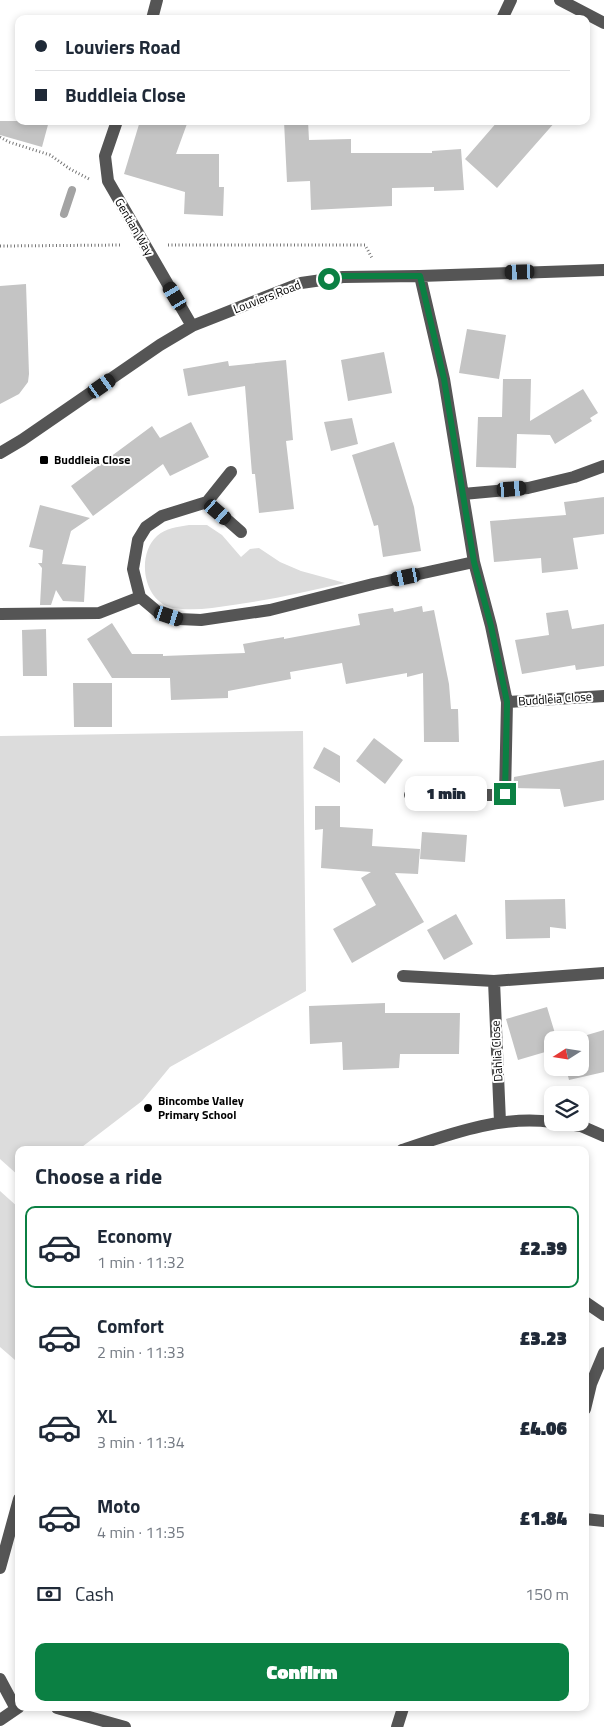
<!DOCTYPE html>
<meta charset="utf-8">
<style>
:root{--surface:#fff;--page:#f2f2f3;--text:#1f2937;--muted:#747a83;--line:#e0e1e3;--accent:#0b8043}
body{margin:0;font-family:"Titillium Web",sans-serif;background:var(--page);color:var(--text);height:100vh;display:flex;flex-direction:column;font-size:19px;white-space:nowrap}
*{box-sizing:border-box;margin:0}
p{font-size:16px;color:var(--muted)}
.icon{flex:none;width:28px;height:28px;fill:none;stroke:currentColor;stroke-width:2;stroke-linecap:round;stroke-linejoin:round}
.map{position:relative;flex:1;overflow:hidden}
.side{position:absolute;left:15px;top:1146px;width:574px;height:565px;display:flex;flex-direction:column;background:var(--surface);border-radius:10px;box-shadow:0 2px 8px #0003}
.side>*{flex:none}
.guide{position:absolute;left:15px;top:15px;width:575px;height:110px;border-radius:10px;box-shadow:0 2px 8px #0003;display:grid;align-content:center;height:110px;padding:0 20px;background:var(--surface)}
.needle{width:32px;rotate:258deg}
.controls{position:absolute;left:544px;top:1031px;display:grid;gap:10px}
.controls a{display:grid;place-items:center;width:45px;height:45px;border-radius:10px;background:var(--surface);box-shadow:0 2px 8px #0003;font-size:25px}
.end{position:absolute;width:22px;height:22px;margin:-11px;border:6px solid #0b8043;background:#fff;box-shadow:0 0 0 2px #fff}
.from{border-radius:50%}
.bubble{position:absolute;height:35px;border-radius:10px;background:var(--surface);box-shadow:0 2px 8px #0003;font-size:16px;font-weight:800;line-height:35px;text-align:center}
.car{position:absolute;width:15px;height:30px;margin:-15px -8px;border-radius:6px;box-shadow:0 0 4px 1px #0007;background:linear-gradient(#222 24%,#8ab4d8 0 40%,#222 0 76%,#8ab4d8 0 86%,#222 0)}
.guide b{display:flex;align-items:center;gap:18px;height:48px;font-size:19px}
.guide b+b{border-top:1px solid var(--line)}
.guide i{width:12px;height:12px;background:var(--text)}
ul{padding:0;list-style:none}
li{display:flex;align-items:center;gap:15px;height:82px;margin:0 10px 8px;padding:0 10px;border:2px solid transparent;border-radius:10px}
li div{flex:1}
li b{display:block;font-size:19px}
li em{font-style:normal;font-weight:800}
li.active{border-color:var(--accent)}
li>.icon{width:45px;height:45px;stroke-width:1.5}
h2{padding:0 20px;font-size:22px;line-height:60px}
.pay{display:flex;align-items:center;gap:12px;height:55px;padding:0 20px;font-size:19px}
.pay p{margin-inline-start:auto}
.primary-button{display:flex;gap:10px;margin-top:auto;padding:10px 20px}
.primary-button a{flex:1;height:58px;border-radius:10px;background:var(--accent);color:#fff;font-size:20px;font-weight:800;line-height:58px;text-align:center}
.map>svg:first-child{display:block}
.green{fill:#dcdcdc}
.lines{fill:none;stroke-linecap:round;stroke-linejoin:round}
.stream{stroke:#a3a3a3;stroke-width:8}
.building{fill:#c4c4c4}
.path{stroke:#777;stroke-width:3;stroke-dasharray:1 2.5;stroke-linecap:butt}
.minor{stroke:#555;stroke-width:12}
.route{stroke:#0b8043;stroke-width:6}
.poi-dot{fill:#000;stroke:#fff;stroke-width:2}
.labels{text-anchor:middle;stroke-width:4;stroke-linejoin:round;paint-order:stroke}
.street-label{font-size:12px;fill:#000;stroke:#fff}
.poi-label{font-size:12px;font-weight:bold;fill:#000;stroke:#fff;text-anchor:start}
</style>
<div class="map">
<svg width="604" height="1727" viewBox="0 0 604 1727">
<rect width="100%" height="100%" fill="#fff"/>
<path class="green" d="M189 525H207L222 535 241 557 250 549 259 548 280 562 301 571 345 583C308 591 271 600 233 605 213 608 194 611 173 608 143 602 136 555 157 536 166 528 177 527 189 525Z
M303 731 306 991 170 1067 142 1101 78 1150H19V1176L0 1159V736Z
M0 1191 19 1208V1355L15 1360 0 1347Z"/>
<g class="lines">
<path class="stream" d="M64 214 72 190"/>
</g>
<path class="building" d="M0 121H49L42 147 0 135Z
M140 121H188L176 154H219V187H224L223 216 184 214 185 192 124 174Z
M284 121H308L309 140 351 139V153H432V151L461 149 464 190 434 191V187L392 188V206L311 210 310 181 287 182Z
M498 121H556L497 188 465 159Z
M26 284 29 374 28 382 19 394 0 404V286Z
M467 329 506 335 499 379 459 373Z
M384 352 392 393 348 401 341 360Z
M286 360 293 440 286 441 294 509 259 513 255 474H252L245 386 188 396 183 369 228 361 229 366Z
M503 379H531L530 421 583 389 598 413 590 418 592 421 555 444 550 435 517 434 516 468 476 467 478 417H502Z
M352 418 358 444 331 451 324 422Z
M191 422 209 457 170 476 163 464 93 516 71 486 152 426 160 438Z
M394 442 414 507 421 551 383 557 378 525 374 526 352 455Z
M604 497V534L573 538 578 569 542 573 541 558 494 562 490 521 566 515 564 502Z
M40 505 90 518 71 531 62 564 86 566 84 602 63 601 56 590 51 605H40L42 568 38 563H42L43 550 29 547Z
M422 606 423 612 434 610 449 684 451 709H458L459 742H424L423 673 407 677V673L346 684 342 663 290 672 291 679 228 691V698L171 700 170 678H112L87 639 112 623 132 654H163V656L245 653 243 644 284 637V639L360 625 358 614 393 608 394 612Z
M568 610 572 629 604 624V666L576 670 575 665 522 674 515 640 549 635 546 613Z
M46 629 47 676H23L22 630Z
M73 683H112V727H74Z
M374 738 403 760 385 784 356 761Z
M324 747 340 756V783L313 768Z
M604 760V800L564 807 560 789 513 788 514 777Z
M315 806H340V827L373 829 372 846 420 849 418 874 395 873 424 922 352 963 333 929 376 905 361 878 371 872 321 868 323 829 315 830Z
M422 832 467 835 465 862 420 859Z
M565 899 566 929 550 927V938L506 939 505 900Z
M456 914 473 944 444 960 427 930Z
M385 1003V1013H460L459 1054H400L399 1068 343 1070 342 1042 310 1044 309 1006Z
M547 1007 557 1040H552V1050L518 1060 506 1019Z
M604 1030V1072L569 1080 566 1068H580V1040H570Z"/>
<g class="lines">
<path class="path" d="M0 137 9 142 50 155 70 169 89 179
M168 245H365L372 258
M0 246 122 245"/>
<path class="minor" d="M560 0 604 23
M152 19 157 0
M502 19 511 0
M117 121 105 156 108 181 192 326
M0 453 22 440 160 345 192 326 301 283 343 277 420 276 604 270
M231 472 207 502 162 516 146 527 138 540 133 569 140 597 159 613 179 619 201 620 270 610 373 584 474 562
M463 494 528 488 574 477 604 466
M207 502 241 532
M0 614 99 613 140 597
M507 702 604 696
M410 795H505L507 702 491 626 474 562 444 379 420 276
M403 976 494 981 604 973
M494 981 500 1122
M556 1122 581 1126 604 1136
M402 1150C450 1134 500 1115 552 1122
M585 1302 604 1315
M585 1409 591 1384 604 1353
M585 1519 604 1521
M0 1568 19 1499
M0 1679 16 1709
M57 1708 125 1727
M0 1720 19 1707
M397 1727 403 1708"/>
</g>
<g class="lines">
<path class="route" d="M329 279 343 276H420L444 379 474 562 491 626 507 702 505 794"/>
</g>
<g class="poi-dot">
<rect x="39" y="455" width="10" height="10" rx="2.5"/>
<circle cx="148" cy="1108" r="5"/>
</g>
<g class="labels">
<g class="street-label">
<text transform="translate(134 227) rotate(60)" y="4">Gentian Way</text>
<text transform="translate(267 297) rotate(-21)" y="4">Louviers Road</text>
<text transform="translate(555 699) rotate(-4)" y="4">Buddleia Close</text>
<text transform="translate(497 1051) rotate(-93)" y="4">Dahlia Close</text>
</g>
<g class="poi-label">
<text x="54" y="464">Buddleia Close</text>
<text x="158" y="1105">Bincombe Valley<tspan x="158" dy="14">Primary School</tspan></text>
</g>
</g>
</svg>
<div class="controls">
<a><svg class="needle" viewBox="-14 -14 28 28"><path d="M0-13l5 13h-10z" fill="#e53935"/><path d="M0 13l5-13h-10z" fill="#747a83"/></svg></a>
<a><svg class="icon" aria-label="layers" viewBox="0 0 24 24"><path d="M12 4l9 5-9 5-9-5zM3 14l9 5 9-5"/></svg></a>
</div>
<i class="end from" style="left:329px;top:279px"></i>
<i class="end" style="left:505px;top:794px"></i>
<div class="bubble" style="left:405px;top:776px;width:82px">1 min</div>
<i class="car" style="left:520px;top:272px;rotate:268deg"></i>
<i class="car" style="left:175px;top:296px;rotate:329deg"></i>
<i class="car" style="left:102px;top:386px;rotate:55deg"></i>
<i class="car" style="left:512px;top:489px;rotate:85deg"></i>
<i class="car" style="left:218px;top:512px;rotate:131deg"></i>
<i class="car" style="left:406px;top:577px;rotate:258deg"></i>
<i class="car" style="left:169px;top:616px;rotate:108deg"></i>
<div class="guide">
<b><i class="from"></i>Louviers Road</b>
<b><i></i>Buddleia Close</b>
</div>
<section class="side">
<h2>Choose a ride</h2>
<ul>
<li class="active"><svg class="icon" aria-label="car" viewBox="0 0 24 24"><path d="M5 17H2v-5l4-1 3-4h7l3 4 3 1v5h-3M9 17h6M6 11h13"/><circle cx="7" cy="17" r="2"/><circle cx="17" cy="17" r="2"/></svg><div><b>Economy</b><p>1 min · 11:32</p></div><em>£2.39</em></li>
<li><svg class="icon" aria-label="car" viewBox="0 0 24 24"><path d="M5 17H2v-5l4-1 3-4h7l3 4 3 1v5h-3M9 17h6M6 11h13"/><circle cx="7" cy="17" r="2"/><circle cx="17" cy="17" r="2"/></svg><div><b>Comfort</b><p>2 min · 11:33</p></div><em>£3.23</em></li>
<li><svg class="icon" aria-label="car" viewBox="0 0 24 24"><path d="M5 17H2v-5l4-1 3-4h7l3 4 3 1v5h-3M9 17h6M6 11h13"/><circle cx="7" cy="17" r="2"/><circle cx="17" cy="17" r="2"/></svg><div><b>XL</b><p>3 min · 11:34</p></div><em>£4.06</em></li>
<li><svg class="icon" aria-label="car" viewBox="0 0 24 24"><path d="M5 17H2v-5l4-1 3-4h7l3 4 3 1v5h-3M9 17h6M6 11h13"/><circle cx="7" cy="17" r="2"/><circle cx="17" cy="17" r="2"/></svg><div><b>Moto</b><p>4 min · 11:35</p></div><em>£1.84</em></li>
</ul>
<div class="pay"><svg class="icon" aria-label="cash" viewBox="0 0 24 24"><path d="M3 7h18v10H3z"/><circle cx="12" cy="12" r="2"/></svg>Cash<p>150 m</p></div>
<div class="primary-button"><a>Confirm</a></div>
</section>
</div>
